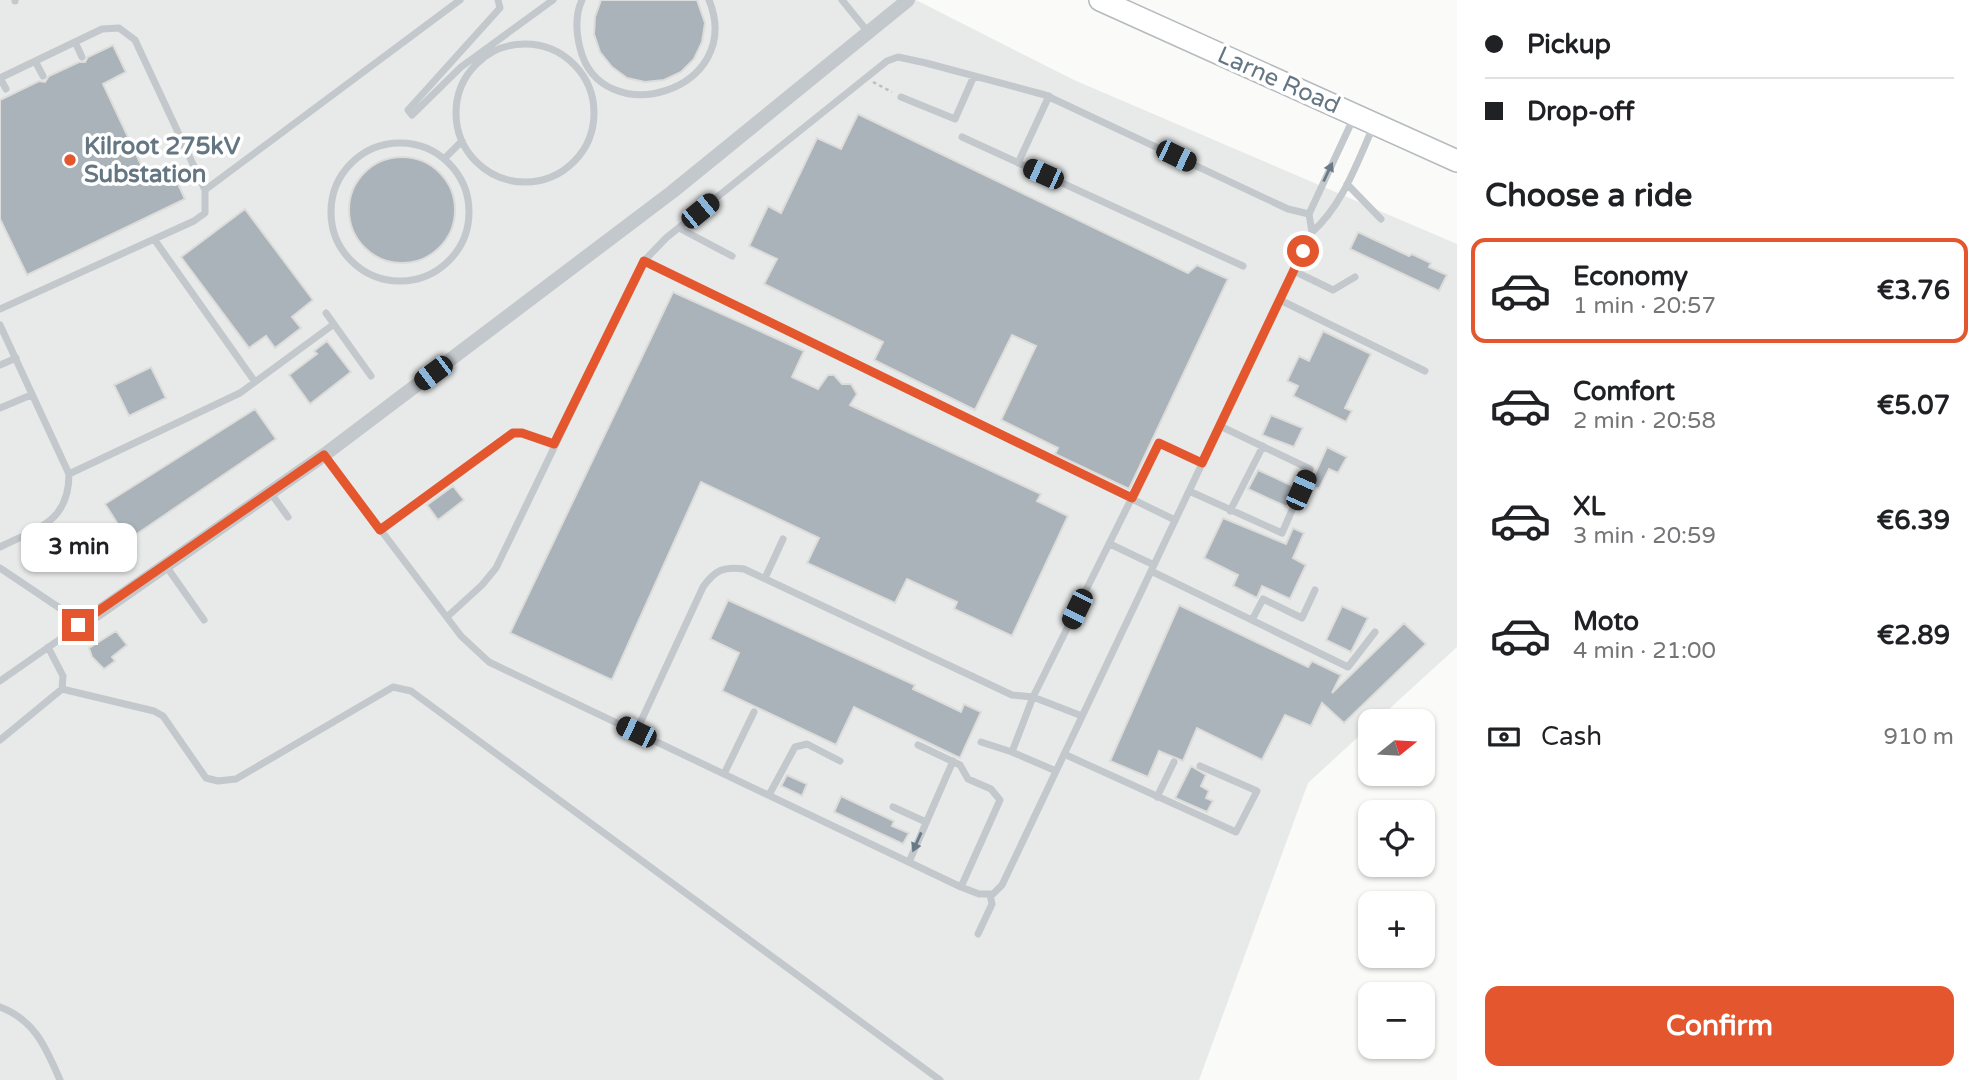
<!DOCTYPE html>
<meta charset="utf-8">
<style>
:root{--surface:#fff;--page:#f6f6f6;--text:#202124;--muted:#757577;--line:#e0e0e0;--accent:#e4572e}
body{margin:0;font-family:"Varela Round",sans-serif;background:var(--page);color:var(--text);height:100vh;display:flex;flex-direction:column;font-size:26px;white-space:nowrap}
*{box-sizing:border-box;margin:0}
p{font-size:23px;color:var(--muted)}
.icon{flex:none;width:38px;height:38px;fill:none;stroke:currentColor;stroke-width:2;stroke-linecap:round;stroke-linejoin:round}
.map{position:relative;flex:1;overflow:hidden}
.sheet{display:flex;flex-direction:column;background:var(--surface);width:525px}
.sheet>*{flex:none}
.guide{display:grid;align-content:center;height:154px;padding:0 28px;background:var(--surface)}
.needle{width:46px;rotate:72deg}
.buttons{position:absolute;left:1358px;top:709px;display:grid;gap:14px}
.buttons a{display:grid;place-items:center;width:77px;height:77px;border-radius:14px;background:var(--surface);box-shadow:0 2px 5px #0004;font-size:35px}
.end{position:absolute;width:32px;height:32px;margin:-16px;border:9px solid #e4572e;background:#fff;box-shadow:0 0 0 4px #fff}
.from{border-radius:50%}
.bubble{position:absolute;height:49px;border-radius:14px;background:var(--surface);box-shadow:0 2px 5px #0004;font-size:23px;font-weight:700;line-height:49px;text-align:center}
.car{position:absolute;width:21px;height:42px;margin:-21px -10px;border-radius:9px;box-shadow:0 0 5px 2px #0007;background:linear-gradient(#222 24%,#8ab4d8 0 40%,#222 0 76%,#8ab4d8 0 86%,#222 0)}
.guide b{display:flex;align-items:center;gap:24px;height:66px;font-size:26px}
.guide b+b{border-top:2px solid var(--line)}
.guide i{width:18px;height:18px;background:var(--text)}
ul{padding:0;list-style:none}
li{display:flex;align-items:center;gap:21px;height:105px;margin:0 14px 10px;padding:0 14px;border:4px solid transparent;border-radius:14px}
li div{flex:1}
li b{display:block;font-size:26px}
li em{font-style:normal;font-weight:700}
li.on{border-color:var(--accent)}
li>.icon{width:63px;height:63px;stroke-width:1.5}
h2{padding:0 28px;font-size:32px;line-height:84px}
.pay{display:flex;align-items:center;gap:18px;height:77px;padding:0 28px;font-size:26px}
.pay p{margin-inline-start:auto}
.button{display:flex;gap:14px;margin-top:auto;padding:14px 28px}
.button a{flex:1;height:80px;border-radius:14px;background:var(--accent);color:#fff;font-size:28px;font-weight:700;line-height:80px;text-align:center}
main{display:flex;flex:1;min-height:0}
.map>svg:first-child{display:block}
.built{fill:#e8e9e9}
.building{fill:#aab3b9;stroke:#dcdcda;stroke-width:2}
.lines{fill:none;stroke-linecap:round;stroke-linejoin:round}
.primary-casing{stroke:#b5babe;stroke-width:24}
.path{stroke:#bbbfc2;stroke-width:2.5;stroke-dasharray:3.5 3.5;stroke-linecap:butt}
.lane{stroke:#c3c8cc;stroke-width:7}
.street{stroke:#c3c8cc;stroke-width:14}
.primary{stroke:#fff;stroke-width:21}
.oneway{fill:#6a7a87}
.route{stroke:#e4572e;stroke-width:9}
.poi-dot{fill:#e4572e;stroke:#fff;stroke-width:2.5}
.labels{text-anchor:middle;stroke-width:7;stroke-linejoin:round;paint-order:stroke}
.street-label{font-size:24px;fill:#657683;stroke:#fff}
.poi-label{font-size:24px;font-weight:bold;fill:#657683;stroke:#fff;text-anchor:start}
</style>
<main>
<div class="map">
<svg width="1457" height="1080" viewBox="0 0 1457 1080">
<rect width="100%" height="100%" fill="#fafaf8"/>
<path class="built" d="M0 0H916L1074 80 1457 244V647L1376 721H1370V726L1308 783 1199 1080H0Z"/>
<path class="building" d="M601 0H697L705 23 702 42 694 59 681 72 664 80 645 82 627 78 612 67 600 52 594 34 595 17Z
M113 45 126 72 103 84 150 184 173 173 185 199 27 275 0 219V100L39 81 45 82 49 76 79 62H85L88 57Z
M858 114 1188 273 1197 265 1228 279 1129 489 1055 454 1058 448 1001 420 1036 346 1012 335 975 410 874 360 883 342 764 284 777 259 749 246 768 206 781 213 817 138 841 149Z
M349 210a53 53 0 1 1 106 0a53 53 0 1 1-106 0Z
M245 209 313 300 292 317 301 328 275 348 266 336 249 348 181 257Z
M1358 232 1409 256 1412 254 1431 263 1429 267 1447 275 1439 291 1350 249Z
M673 292 804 351 792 377 818 389 828 375H834L842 384H851L857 394 850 405 1041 494 1037 501 1068 516 1012 636 954 609 957 602 907 579 895 603 807 563 819 538 701 482 612 680 510 633Z
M1323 331 1371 354 1345 408 1352 411 1346 422 1293 396 1298 386 1287 381 1299 356 1309 361Z
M327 341 351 372 310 404 289 375 317 354 314 351Z
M151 367 166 398 129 416 114 385Z
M255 409 276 439 128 540 105 504Z
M1271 415 1303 428 1294 447 1262 435Z
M1327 447 1347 457 1338 473 1329 469 1319 489 1310 485Z
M1258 470 1295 487 1287 507 1248 489Z
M453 486 464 500 438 520 427 505Z
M1223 518 1286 544 1293 528 1304 533 1293 558 1306 565 1290 599 1262 586 1257 598 1233 586 1238 575 1204 558Z
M728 600 915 685 913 689 961 712 964 704 981 712 960 758 854 707 836 745 722 691 739 653 710 639Z
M1179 605 1308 667 1312 661 1341 675 1332 693 1404 623 1426 644 1344 723 1322 703 1311 726 1285 715 1262 760 1197 728 1183 761 1159 751 1148 777 1110 761Z
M1342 606 1368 618 1351 652 1326 640Z
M116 631 127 645 112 657 115 661 104 669 92 657 89 648Z
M1191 766 1206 775 1201 786 1209 791 1206 798 1213 801 1207 812 1175 798Z
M787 775 807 784 802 796 781 786Z
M841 796 894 821 892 826 909 833 903 844 834 812Z"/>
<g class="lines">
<defs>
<path id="primary" d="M1100 0 1457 161"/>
</defs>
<use href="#primary" class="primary-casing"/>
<path class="path" d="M873 82 892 92"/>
<path class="lane" d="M15 0V1
M498 0 500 8 408 110 412 115 461 67 553 0
M582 0C575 15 576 32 580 48 601 134 746 91 709 0
M842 0 868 32
M75 42 82 57
M456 113a69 69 0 1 1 138 0a69 69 0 1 1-138 0Z
M35 61 43 76
M0 78 102 29 119 28 135 40 205 190V213L194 221 0 309
M0 78 6 89
M901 97 955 119 974 76
M962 137 1243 266
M331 212a69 69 0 1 1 138 0a69 69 0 1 1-138 0Z
M445 158 462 141
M1018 163 1049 96
M1347 184 1381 219
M205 190 460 0
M679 228 732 256
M1312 232 1309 214 1354 117
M154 239 255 382
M644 261 1175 520
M1294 271 1333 290 1355 277
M1280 300 1425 371
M326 313 371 376
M0 325 69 474C69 522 38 528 0 547
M0 365 16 358
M0 408 31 395
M324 455 461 636 489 662 961 887 979 894H993L1002 885 1312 232C1343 205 1357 162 1374 125
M69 474 240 393 334 324
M1189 491 1282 533 1310 469 1220 426
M270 492 288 517
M1230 511 1263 446
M380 530 513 433H522L554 444
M1110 544 1154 565
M166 566 204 620
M0 568 64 611 78 625
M1151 571 1348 667 1375 632
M765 578 783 539
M447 617 482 585 496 568 644 261 666 238 887 61 898 57 926 63 1045 95 1288 209 1309 214
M1252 620 1263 599 1302 618 1315 590
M0 681 96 614
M62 689 154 711 163 716 206 778 218 781 236 779 393 687 411 691 940 1080
M636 732 703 587C715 570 724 566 744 569L1012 695 1033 697 1082 716
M0 740 62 689 63 676 48 647
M981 742 1012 752 1056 771
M918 745 960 765 968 779 991 789 1000 800 961 887
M1012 752 1033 697 1159 443 1202 463
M1064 754 1236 832 1257 791 1200 766
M724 774 754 712
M769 795 795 747 807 744 840 761
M1157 797 1174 762
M893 807 926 822
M909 862 953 761
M978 934 992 904 990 894
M0 1007C35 1020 46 1048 60 1080"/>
<path class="street" d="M96 614 324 455 672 192 908 0"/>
<use href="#primary" class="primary"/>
</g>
<defs><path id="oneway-solid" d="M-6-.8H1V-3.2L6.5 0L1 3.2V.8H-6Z" transform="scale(1.75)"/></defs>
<g class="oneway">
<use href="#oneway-solid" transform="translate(1328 172) rotate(-65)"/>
<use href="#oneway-solid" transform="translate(917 842) rotate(114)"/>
</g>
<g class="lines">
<path class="route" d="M78 625 324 455 380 530 513 433H522L554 444 644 261 1132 498 1159 443 1202 463 1303 251"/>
</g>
<circle class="poi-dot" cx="70" cy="160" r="7"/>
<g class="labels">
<g class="street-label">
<text transform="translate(1279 80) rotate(24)" y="8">Larne Road</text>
</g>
<g class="poi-label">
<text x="84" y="154">Kilroot 275kV<tspan x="84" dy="28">Substation</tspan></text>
</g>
</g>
</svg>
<div class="buttons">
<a><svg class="needle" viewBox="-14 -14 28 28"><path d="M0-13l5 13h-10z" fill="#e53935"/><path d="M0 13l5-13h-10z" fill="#757577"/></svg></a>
<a><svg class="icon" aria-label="locate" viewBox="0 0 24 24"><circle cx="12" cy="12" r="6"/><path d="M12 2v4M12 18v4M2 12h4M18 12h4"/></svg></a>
<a>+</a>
<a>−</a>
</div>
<i class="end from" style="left:1303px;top:251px"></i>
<i class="end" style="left:78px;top:625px"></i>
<div class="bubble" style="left:21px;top:523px;width:116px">3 min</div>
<i class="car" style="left:1176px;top:156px;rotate:116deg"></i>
<i class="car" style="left:1043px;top:174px;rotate:294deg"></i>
<i class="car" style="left:700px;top:211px;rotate:51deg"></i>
<i class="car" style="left:433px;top:373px;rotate:233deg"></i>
<i class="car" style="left:1301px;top:490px;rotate:24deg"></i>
<i class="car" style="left:1077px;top:609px;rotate:206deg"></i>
<i class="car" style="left:636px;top:732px;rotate:296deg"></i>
</div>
<section class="sheet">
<div class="guide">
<b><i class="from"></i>Pickup</b>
<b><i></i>Drop-off</b>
</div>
<h2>Choose a ride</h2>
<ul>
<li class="on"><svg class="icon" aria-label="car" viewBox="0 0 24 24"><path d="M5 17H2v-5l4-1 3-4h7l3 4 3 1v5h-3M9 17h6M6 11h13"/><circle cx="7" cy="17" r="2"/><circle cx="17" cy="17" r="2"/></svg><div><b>Economy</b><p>1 min · 20:57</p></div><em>€3.76</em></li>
<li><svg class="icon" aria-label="car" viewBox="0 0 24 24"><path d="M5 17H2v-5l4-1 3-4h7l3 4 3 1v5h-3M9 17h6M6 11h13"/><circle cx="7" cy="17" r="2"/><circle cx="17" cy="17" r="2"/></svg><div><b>Comfort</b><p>2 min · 20:58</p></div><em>€5.07</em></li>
<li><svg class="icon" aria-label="car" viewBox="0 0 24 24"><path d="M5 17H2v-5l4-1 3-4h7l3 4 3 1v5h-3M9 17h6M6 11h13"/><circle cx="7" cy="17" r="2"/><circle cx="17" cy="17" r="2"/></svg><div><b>XL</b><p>3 min · 20:59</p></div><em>€6.39</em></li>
<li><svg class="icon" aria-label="car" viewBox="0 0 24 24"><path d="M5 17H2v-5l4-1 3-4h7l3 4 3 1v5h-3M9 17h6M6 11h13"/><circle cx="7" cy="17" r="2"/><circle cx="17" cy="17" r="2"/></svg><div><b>Moto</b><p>4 min · 21:00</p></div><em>€2.89</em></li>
</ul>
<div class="pay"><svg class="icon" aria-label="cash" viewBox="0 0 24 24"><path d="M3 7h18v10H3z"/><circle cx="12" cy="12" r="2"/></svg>Cash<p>910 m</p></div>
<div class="button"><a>Confirm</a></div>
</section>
</main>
